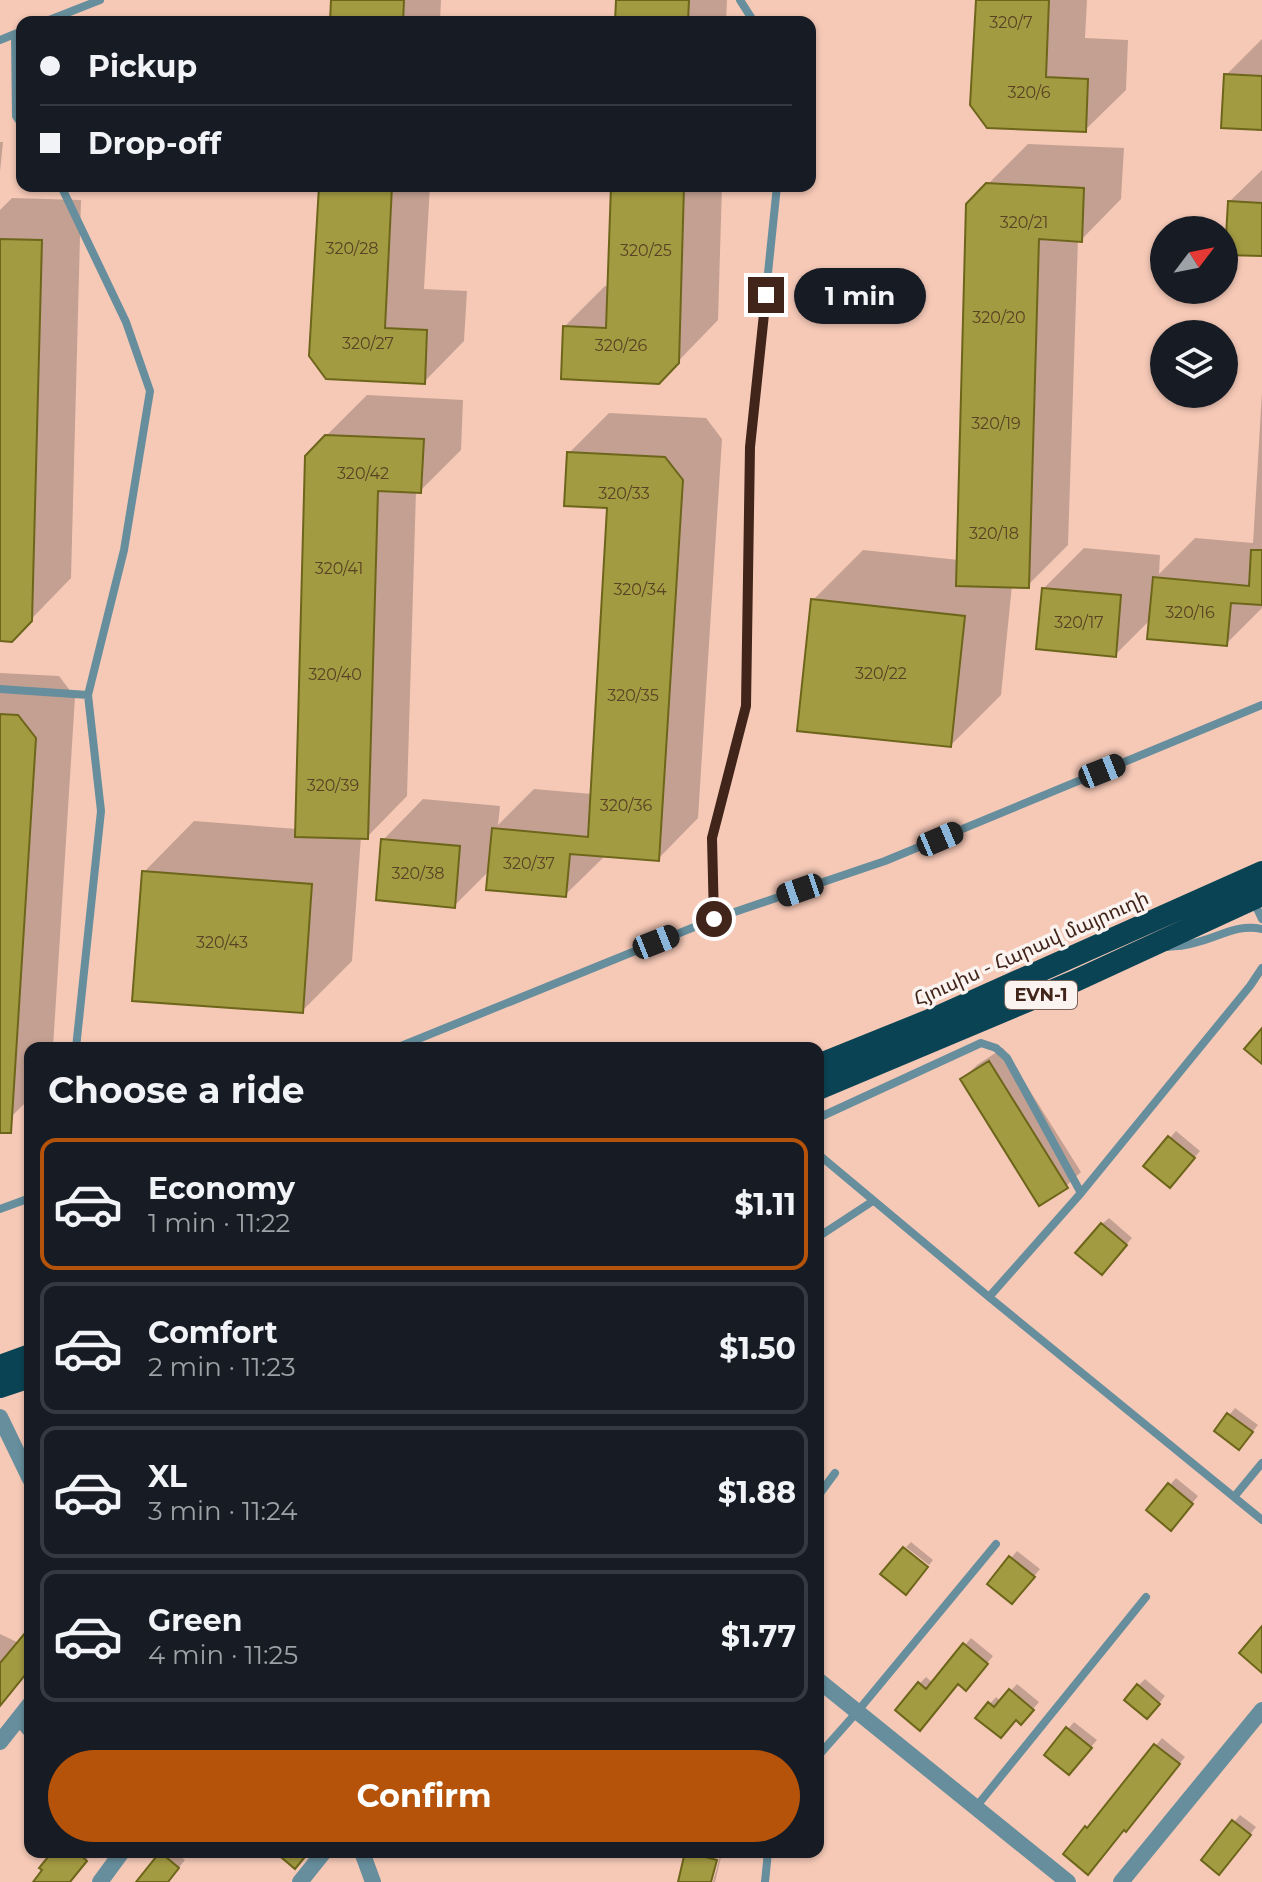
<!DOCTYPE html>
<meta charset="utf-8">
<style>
:root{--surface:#171b24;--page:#242831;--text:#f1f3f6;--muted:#9ea1a6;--line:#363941;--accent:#b45309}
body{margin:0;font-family:Montserrat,"Noto Sans Armenian",sans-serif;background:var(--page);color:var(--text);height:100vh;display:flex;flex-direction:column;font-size:30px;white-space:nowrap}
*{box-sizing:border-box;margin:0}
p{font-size:26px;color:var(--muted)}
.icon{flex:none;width:44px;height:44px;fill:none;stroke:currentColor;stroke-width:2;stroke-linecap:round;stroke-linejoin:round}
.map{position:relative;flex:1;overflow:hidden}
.details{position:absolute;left:24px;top:1042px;width:800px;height:816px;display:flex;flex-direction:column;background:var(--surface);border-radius:16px;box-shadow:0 2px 6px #0004}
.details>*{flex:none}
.guide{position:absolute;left:16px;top:16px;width:800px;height:176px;border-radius:16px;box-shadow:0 2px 6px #0004;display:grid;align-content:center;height:176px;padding:0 24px;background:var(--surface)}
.needle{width:52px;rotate:58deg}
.fabs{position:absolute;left:1150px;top:216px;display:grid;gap:16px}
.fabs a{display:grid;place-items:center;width:88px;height:88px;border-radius:50%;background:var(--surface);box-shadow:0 2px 6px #0004;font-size:40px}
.end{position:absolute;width:36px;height:36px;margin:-18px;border:10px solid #41251a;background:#fff;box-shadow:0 0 0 4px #fff}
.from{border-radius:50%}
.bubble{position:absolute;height:56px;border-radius:28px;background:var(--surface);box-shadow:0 2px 6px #0004;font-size:26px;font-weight:700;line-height:56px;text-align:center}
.car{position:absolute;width:24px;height:48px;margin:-24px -12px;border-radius:10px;box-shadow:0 0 6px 2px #0007;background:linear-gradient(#222 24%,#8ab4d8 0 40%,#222 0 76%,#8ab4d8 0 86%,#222 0)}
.guide b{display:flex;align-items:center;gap:28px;height:76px;font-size:30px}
.guide b+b{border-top:2px solid var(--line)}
.guide i{width:20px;height:20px;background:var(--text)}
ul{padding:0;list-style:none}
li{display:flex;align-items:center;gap:24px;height:132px;margin:0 16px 12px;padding:0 8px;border:4px solid var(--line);border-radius:16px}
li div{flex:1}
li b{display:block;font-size:30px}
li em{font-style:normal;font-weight:700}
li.selected{border-color:var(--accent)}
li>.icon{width:72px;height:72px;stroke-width:1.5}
h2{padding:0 24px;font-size:36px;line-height:96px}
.primary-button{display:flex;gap:16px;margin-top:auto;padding:16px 24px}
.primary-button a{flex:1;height:92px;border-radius:48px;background:var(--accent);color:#fff;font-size:32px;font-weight:700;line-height:92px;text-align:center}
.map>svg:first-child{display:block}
.shadow{fill:#0003}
.building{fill:#a39b42;stroke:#6d661a;stroke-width:2}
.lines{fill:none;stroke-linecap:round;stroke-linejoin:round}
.service{stroke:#668e9d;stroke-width:8}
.minor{stroke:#668e9d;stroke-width:16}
.trunk{stroke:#0a4454;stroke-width:22}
.route{stroke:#41251a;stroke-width:10}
.labels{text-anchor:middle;stroke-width:7;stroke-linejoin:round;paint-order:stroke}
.number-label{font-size:16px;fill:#5a4224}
.shield{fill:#fbf3f0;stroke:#79635a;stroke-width:2}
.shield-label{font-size:18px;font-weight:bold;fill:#41251a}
.street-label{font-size:20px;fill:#41251a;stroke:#fbf3f0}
</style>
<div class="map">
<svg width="1262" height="1882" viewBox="0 0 1262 1882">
<rect width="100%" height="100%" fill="#f6c9b7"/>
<path class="shadow" d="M333 0H441L440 22H332Z
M618 0H727L726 22H617Z
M978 0H1087L1085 38 1128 40 1126 90 1085 130Z
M1262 39V128L1226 75Z
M0 142H3L0 172Z
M1028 144 1124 148 1121 199 1081 240 1078 239 1068 545 1028 585H1012L1001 695 951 745 813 600 863 550 959 560 987 185Z
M1262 170V254L1229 202Z
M321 186H430L424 289 467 291 464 341 424 382 328 377Z
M612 186H722L718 320 658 382 565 326 605 286H609Z
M12 198 81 200 71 578 11 640 0 639V210Z
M1262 392V608L1226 644 1151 619 1115 655 1044 588 1084 548 1160 555 1159 574 1195 538 1253 543Z
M367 395 463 400 461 450 420 491H416L407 796 367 837H361L352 961 302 1011 144 872 194 821 297 829 326 436Z
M609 413 706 418 722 439 698 818 658 859 606 855 565 895 490 870 454 906 383 840 423 799 500 806 498 825 534 789 592 794 609 506 569 453Z
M0 673 59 676 75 697 53 1048H30V1098L11 1117 0 1116Z
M1003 1048 1081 1172 1066 1186 963 1079 977 1065Z
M1176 1131 1200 1151 1176 1179 1146 1166Z
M1109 1218 1132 1238 1108 1266 1102 1224Z
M1235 1408 1258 1425 1245 1441 1216 1431Z
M1176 1478 1198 1496 1177 1522 1148 1510Z
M911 1542 933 1560 929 1565 906 1547Z
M1017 1551 1040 1569 1019 1595 990 1583Z
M30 1630V1668L0 1696V1634L19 1643Z
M971 1638 993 1656 972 1682H958L927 1721 919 1684 926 1677 933 1683Z
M1145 1679 1165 1696 1154 1710 1138 1686Z
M1017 1684 1039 1702 1027 1716 1016 1718 978 1717 996 1697 1001 1701Z
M1074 1722 1097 1740 1075 1766 1068 1729Z
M1162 1738 1185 1757 1132 1823 1066 1854 1087 1828 1094 1822Z
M1240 1815 1256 1827 1225 1866 1203 1860Z
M55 1852H91L92 1853 68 1882H35Z
M163 1852H174L185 1860 167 1882H139Z
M688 1852H717L709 1882H679Z
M721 1853H722L715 1882H713Z"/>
<path class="building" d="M331 0H404L403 22H330Z
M616 0H689L688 22H615Z
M976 0H1049L1046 77 1088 79 1086 132 987 128 970 105Z
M1224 74 1262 76V130L1221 128Z
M986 183 1084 188 1082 242 1039 239 1029 588 956 586 966 204Z
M319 186H392L385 328 427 330 425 384 326 379 309 356Z
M611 186H684L679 363 659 384 561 379 563 326 606 328Z
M1228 201 1262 203V256L1225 255Z
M0 239 42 240 32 621 12 642 0 641Z
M325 435 424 439 421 493 378 491 368 839 295 837 305 456Z
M567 452 665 457 683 480 659 861 570 854 566 897 486 890 492 828 588 837 607 508 564 506Z
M1251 550H1262V605L1231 603 1227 646 1147 639 1153 577 1249 586Z
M1042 588 1121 595 1116 657 1036 649Z
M811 599 965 616 951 747 797 731Z
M0 714 18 715 36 738 11 1133H0Z
M381 839 460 846 455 908 376 900Z
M142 871 312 884 303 1013 132 1001Z
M1262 1028V1064L1244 1049Z
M989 1061 1068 1188 1039 1206 960 1079Z
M1168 1136 1195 1158 1170 1188 1143 1166Z
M1101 1223 1127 1245 1102 1275 1075 1253Z
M1227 1413 1253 1432 1239 1450 1214 1431Z
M1168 1483 1193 1504 1171 1531 1146 1510Z
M903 1547 928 1567 906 1595 880 1574Z
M1009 1556 1035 1577 1012 1604 987 1584Z
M1262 1626V1673L1239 1653Z
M30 1627V1669L0 1706V1663Z
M963 1643 988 1664 966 1691 958 1684 920 1731 895 1710 918 1682 926 1689Z
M1137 1684 1160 1704 1147 1719 1124 1700Z
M1009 1689 1034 1710 1021 1725 1016 1720 1001 1738 975 1718 988 1702 994 1707Z
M1066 1727 1092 1748 1069 1775 1044 1755Z
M1154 1744 1180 1764 1126 1832 1124 1830 1088 1875 1063 1854 1085 1826 1087 1828Z
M1232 1820 1251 1835 1219 1875 1201 1860Z
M52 1852H77L87 1861 70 1882H33L42 1870 39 1868Z
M160 1852 179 1868 168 1882H136Z
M275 1852H309L295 1869Z
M685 1852 717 1860 711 1882H678Z"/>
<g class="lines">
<path class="service" d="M740 0 754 22
M44 22 100 0
M15 34 16 116 22 125
M0 40 22 31
M61 186 126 322 150 391 124 550 88 695 101 811 76 1048
M0 689 88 695
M1254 902 1262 919
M714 919 712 838 746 706 750 447 777 186
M1168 947C1176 946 1186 946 1194 943 1217 938 1238 923 1262 929
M396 1048 714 919 885 861 1262 705
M818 1118 981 1043 996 1048 1007 1058 1081 1193
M818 1154 989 1297 1262 1520
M0 1209 30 1198
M818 1237 873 1201
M989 1297 1081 1193 1250 986 1262 968
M818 1496 835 1473
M1234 1497 1262 1463
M17 1721 30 1736
M818 1756 857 1712 996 1544
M976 1807 1146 1597
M765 1882 768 1852"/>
<path class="minor" d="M0 1417 30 1479
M818 1680 1068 1882
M0 1742 30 1704
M362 1852 373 1882
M100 1882 122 1852
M300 1882 324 1852
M1121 1882 1262 1710"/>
<path class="trunk" d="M818 1065 937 1017 1262 872
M818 1089 1073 982 1262 895
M0 1366 30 1355
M0 1387 30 1377"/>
</g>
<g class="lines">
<path class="route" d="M714 919 712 838 746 706 750 447 766 295"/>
</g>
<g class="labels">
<g class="number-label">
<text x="1011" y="28">320/7</text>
<text x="1029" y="98">320/6</text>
<text x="1024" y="228">320/21</text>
<text x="352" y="254">320/28</text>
<text x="646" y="256">320/25</text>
<text x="999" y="323">320/20</text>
<text x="368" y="349">320/27</text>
<text x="621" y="351">320/26</text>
<text x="996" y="429">320/19</text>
<text x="363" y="479">320/42</text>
<text x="624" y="499">320/33</text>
<text x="994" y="539">320/18</text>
<text x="339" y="574">320/41</text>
<text x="640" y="595">320/34</text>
<text x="1190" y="618">320/16</text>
<text x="1079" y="628">320/17</text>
<text x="881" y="679">320/22</text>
<text x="335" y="680">320/40</text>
<text x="633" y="701">320/35</text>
<text x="333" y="791">320/39</text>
<text x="626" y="811">320/36</text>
<text x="529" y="869">320/37</text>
<text x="418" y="879">320/38</text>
<text x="222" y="948">320/43</text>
</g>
<rect class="shield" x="1005" y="981" width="72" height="28" rx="6"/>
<g class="shield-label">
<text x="1041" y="1001">EVN-1</text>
</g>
<g class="street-label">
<text transform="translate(1031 948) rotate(-24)" y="7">Հյուսիս - Հարավ մայրուղի</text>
</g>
</g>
</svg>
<div class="fabs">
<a><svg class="needle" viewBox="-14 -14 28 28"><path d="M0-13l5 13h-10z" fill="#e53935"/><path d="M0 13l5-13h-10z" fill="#9ea1a6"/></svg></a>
<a><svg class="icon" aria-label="layers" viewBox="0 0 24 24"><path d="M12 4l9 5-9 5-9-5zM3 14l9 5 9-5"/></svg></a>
</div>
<i class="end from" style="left:714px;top:919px"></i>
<i class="end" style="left:766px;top:295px"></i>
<div class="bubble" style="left:794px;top:268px;width:132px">1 min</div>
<i class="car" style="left:1102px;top:771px;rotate:68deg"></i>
<i class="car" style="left:940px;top:839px;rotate:67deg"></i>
<i class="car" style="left:800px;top:890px;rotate:251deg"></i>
<i class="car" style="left:656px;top:942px;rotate:68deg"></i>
<div class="guide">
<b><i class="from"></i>Pickup</b>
<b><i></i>Drop-off</b>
</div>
<section class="details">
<h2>Choose a ride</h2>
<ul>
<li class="selected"><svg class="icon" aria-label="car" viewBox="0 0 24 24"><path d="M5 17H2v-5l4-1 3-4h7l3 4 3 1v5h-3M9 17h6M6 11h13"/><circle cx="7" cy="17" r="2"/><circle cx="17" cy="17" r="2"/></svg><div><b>Economy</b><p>1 min · 11:22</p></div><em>$1.11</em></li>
<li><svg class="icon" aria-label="car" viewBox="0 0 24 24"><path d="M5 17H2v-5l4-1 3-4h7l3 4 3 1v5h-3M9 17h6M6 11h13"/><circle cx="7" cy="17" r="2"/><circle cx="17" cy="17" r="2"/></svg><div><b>Comfort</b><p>2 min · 11:23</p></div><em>$1.50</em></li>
<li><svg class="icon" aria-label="car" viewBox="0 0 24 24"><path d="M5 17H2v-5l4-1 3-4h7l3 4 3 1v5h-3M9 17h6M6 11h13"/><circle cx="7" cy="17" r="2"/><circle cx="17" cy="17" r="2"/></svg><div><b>XL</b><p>3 min · 11:24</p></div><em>$1.88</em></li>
<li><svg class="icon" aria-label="car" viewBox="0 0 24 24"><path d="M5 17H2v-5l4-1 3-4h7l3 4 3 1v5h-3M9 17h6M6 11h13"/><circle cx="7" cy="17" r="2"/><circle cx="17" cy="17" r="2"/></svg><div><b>Green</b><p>4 min · 11:25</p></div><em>$1.77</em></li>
</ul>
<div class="primary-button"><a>Confirm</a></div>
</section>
</div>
